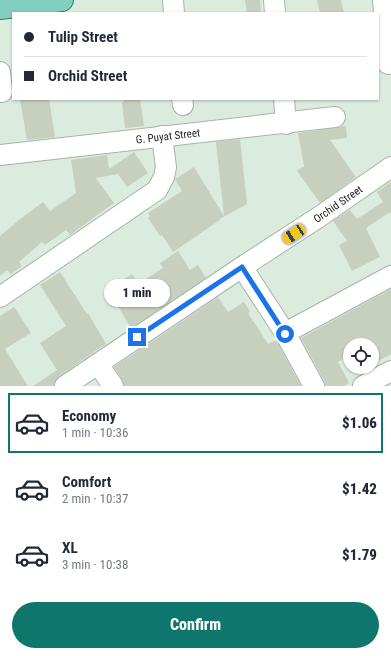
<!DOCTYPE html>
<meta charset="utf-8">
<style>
:root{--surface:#fff;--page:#f6f6f7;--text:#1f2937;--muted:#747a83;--line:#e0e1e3;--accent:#0f766e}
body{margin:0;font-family:"Roboto Condensed",sans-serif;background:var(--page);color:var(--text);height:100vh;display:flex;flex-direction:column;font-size:15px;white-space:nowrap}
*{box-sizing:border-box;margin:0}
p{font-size:13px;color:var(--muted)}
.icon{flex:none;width:22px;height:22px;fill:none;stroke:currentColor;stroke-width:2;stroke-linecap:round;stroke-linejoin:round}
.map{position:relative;height:386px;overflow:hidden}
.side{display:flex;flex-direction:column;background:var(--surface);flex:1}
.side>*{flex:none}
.top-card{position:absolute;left:12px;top:12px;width:367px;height:88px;border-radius:0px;box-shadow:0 1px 3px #0004;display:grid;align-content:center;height:88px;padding:0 12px;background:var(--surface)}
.controls{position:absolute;left:343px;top:338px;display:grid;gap:8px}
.controls a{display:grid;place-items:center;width:36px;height:36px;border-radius:50%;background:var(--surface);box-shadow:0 1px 3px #0004;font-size:20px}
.end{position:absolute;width:18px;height:18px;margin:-9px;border:5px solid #1a73e8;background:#fff;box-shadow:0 0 0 2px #fff}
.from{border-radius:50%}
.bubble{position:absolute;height:28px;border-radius:14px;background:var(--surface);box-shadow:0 1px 3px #0004;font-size:13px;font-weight:800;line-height:28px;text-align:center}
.car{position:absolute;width:12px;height:24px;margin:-12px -6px;border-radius:5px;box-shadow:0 0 3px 1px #0007;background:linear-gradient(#f5c518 24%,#345 0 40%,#f5c518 0 76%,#345 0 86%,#f5c518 0)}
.top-card b{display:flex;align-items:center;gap:14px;height:38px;font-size:15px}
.top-card b+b{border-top:1px solid var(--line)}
.top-card i{width:10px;height:10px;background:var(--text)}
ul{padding:7px 0 0;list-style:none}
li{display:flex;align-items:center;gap:12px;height:60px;margin:0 8px 6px;padding:0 4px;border:2px solid transparent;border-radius:0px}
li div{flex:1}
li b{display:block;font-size:15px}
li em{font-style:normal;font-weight:800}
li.current{border-color:var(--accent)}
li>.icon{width:36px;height:36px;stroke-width:1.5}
.cta{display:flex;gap:8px;margin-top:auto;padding:8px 12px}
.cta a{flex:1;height:46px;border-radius:24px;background:var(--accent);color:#fff;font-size:16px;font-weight:800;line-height:46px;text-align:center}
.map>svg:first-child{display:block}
.building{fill:#c7cfbe}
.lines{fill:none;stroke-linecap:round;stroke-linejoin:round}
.minor-casing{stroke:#a4b4a7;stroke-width:22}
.major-casing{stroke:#267c6a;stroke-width:24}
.minor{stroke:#fff;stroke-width:20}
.major{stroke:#82cebf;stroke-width:22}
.route{stroke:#1a73e8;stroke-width:5}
.labels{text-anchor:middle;stroke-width:3.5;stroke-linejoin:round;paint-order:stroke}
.street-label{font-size:11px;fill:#181e19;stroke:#dbecdf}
</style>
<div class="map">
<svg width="391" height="386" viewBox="0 0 391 386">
<rect width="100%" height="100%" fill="#dbecdf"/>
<path class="building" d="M245 0H260L261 13H247Z
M317 0H341L344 13H320Z
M20 99H49L55 137 27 140Z
M123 99H140L144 126 125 128 122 102H124Z
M342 126H346L347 138 330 140 356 177 320 203 297 171 304 166 298 133 336 128Z
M240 139 247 204 220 219V220L173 252 162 235 160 236 148 218 150 216 148 213 182 191 175 179 194 167 224 216 216 142Z
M134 152 148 173 127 187 118 174 96 178 114 203 70 235 66 230 45 245 42 242 19 262 22 266 11 274 7 270 0 276V236L19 220 43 202 50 211 76 193 71 160 107 155 109 169Z
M391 182V214L390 212 366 228 380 257 352 271 339 245 347 241 333 221 350 210 357 219 383 202 377 192Z
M178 251 190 270 198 265 206 278 131 328 116 303 128 295 120 282 132 274 138 284 163 268 160 263Z
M60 272 87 314 88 313 106 344 59 376 55 381 54 386H33L57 370 40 343 66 326 40 285Z
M391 289V354L375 363 372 357V345H350V355L338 362 349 383 344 386H325L324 380 301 338Z
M218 297 228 312 244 302 250 312 248 313 268 344 276 340 301 386H124L122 380 114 367Z
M14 307 31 333 5 349 28 386H0V316Z"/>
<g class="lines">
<defs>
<g id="minor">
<path d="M173 0 174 13"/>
<path d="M274 0 275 13"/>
<path d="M383 0 388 64"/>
<path d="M0 72 2 92"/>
<path d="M182 99 183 105"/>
<path d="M284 99 286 124"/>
<path id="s1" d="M0 155 335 117"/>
<path d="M242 267 285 333 314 386"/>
<path d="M0 297 157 190 164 177 166 167 162 136"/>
<path d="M285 333 391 276"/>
<path d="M98 364 113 386"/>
<path id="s2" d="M65 386 242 267 319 217 391 167"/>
<path d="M363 386 391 371"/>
</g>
<path id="major" d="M0 8 62 0"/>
</defs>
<use href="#minor" class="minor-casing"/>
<use href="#major" class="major-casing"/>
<use href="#minor" class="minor"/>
<use href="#major" class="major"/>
</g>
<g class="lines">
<path class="route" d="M137 337 242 267 285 334"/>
</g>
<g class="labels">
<g class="street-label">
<text dy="4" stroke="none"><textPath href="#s1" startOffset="169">G. Puyat Street</textPath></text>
<text dy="4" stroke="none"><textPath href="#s2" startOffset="328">Orchid Street</textPath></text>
</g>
</g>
</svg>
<div class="controls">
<a><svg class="icon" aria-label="locate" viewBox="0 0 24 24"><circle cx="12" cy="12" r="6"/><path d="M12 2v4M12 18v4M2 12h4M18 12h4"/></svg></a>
</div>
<i class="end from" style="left:285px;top:334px"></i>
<i class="end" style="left:137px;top:337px"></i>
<div class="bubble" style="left:104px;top:279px;width:66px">1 min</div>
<i class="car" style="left:294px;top:234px;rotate:237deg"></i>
<div class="top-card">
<b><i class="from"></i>Tulip Street</b>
<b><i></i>Orchid Street</b>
</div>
</div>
<section class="side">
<ul>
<li class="current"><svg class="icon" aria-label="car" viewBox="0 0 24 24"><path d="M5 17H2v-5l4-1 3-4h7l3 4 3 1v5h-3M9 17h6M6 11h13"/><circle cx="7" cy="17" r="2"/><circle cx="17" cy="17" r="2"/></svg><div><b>Economy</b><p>1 min · 10:36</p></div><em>$1.06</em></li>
<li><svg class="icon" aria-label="car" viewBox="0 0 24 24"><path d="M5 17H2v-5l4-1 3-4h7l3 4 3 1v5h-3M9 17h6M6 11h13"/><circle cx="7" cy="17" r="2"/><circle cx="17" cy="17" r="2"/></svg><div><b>Comfort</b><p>2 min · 10:37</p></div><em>$1.42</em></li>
<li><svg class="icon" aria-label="car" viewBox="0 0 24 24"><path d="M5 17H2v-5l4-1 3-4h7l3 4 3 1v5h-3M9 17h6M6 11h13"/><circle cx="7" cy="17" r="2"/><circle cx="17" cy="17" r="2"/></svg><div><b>XL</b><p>3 min · 10:38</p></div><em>$1.79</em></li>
</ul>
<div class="cta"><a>Confirm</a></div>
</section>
